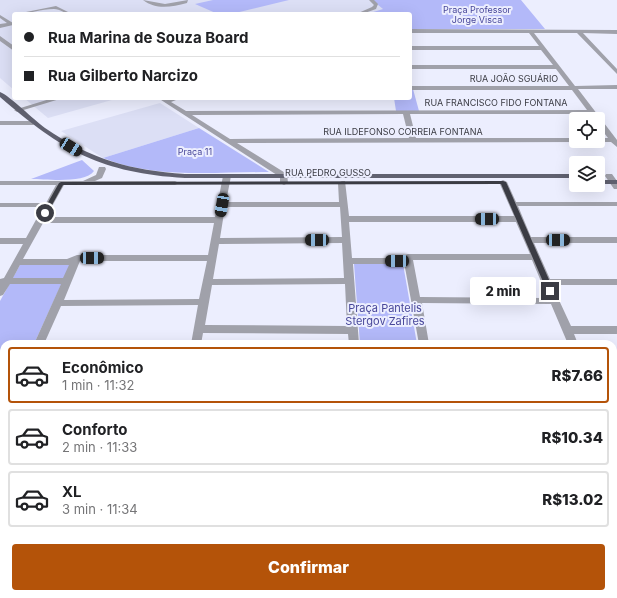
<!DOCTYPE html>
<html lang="pt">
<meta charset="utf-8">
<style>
:root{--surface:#fff;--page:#f6f6f6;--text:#202124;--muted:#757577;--line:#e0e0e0;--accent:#b45309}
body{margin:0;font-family:Inter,sans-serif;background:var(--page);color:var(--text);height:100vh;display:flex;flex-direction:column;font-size:15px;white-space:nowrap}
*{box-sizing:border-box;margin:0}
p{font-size:13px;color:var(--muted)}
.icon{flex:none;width:22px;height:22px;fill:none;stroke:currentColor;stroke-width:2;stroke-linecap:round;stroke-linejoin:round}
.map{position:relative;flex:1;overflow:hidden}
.details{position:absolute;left:0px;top:340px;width:617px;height:258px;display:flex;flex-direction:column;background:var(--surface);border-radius:12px 12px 0 0;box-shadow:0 4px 16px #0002}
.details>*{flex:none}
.hud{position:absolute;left:12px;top:12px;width:400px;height:88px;border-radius:4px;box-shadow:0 4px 16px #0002;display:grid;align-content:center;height:88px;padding:0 12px;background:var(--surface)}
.fabs{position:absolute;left:569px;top:112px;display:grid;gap:8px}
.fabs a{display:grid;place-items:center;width:36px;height:36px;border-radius:4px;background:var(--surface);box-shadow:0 4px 16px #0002;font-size:20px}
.end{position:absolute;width:18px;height:18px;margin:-9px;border:5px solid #3b3c44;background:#fff;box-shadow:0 0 0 2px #fff}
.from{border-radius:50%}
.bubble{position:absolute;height:28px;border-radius:4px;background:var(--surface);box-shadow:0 4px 16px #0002;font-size:13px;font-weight:800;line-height:28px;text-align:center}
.car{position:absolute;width:12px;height:24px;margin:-12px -6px;border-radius:5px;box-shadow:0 0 3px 1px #0007;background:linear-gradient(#222 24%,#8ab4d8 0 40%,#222 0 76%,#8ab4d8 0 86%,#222 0)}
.hud b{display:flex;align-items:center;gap:14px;height:38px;font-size:15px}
.hud b+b{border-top:1px solid var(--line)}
.hud i{width:10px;height:10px;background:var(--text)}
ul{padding:7px 0 0;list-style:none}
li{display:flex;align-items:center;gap:12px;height:56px;margin:0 8px 6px;padding:0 4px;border:2px solid var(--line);border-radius:4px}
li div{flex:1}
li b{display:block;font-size:15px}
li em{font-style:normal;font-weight:800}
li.selected{border-color:var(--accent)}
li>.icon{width:36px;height:36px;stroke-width:1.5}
.button{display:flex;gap:8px;margin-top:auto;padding:8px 12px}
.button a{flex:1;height:46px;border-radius:4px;background:var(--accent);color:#fff;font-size:16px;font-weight:800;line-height:46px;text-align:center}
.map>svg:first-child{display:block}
.built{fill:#dcdff5}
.green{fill:#b3b9f9}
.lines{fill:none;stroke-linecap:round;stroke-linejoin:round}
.minor{fill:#a0a1aa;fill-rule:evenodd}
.major{fill:#606170;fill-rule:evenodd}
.route{fill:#3b3c44}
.labels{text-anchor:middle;stroke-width:4;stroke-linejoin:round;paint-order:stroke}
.far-park-label{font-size:9px;fill:#48479a;stroke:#eceefe}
.far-street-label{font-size:9px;fill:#3b3c44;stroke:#eceefe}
.park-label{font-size:11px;fill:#48479a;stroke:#eceefe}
</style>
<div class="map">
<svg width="617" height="598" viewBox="0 0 617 598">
<rect width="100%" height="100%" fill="#eceefe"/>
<path class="built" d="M0 0H465L410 14H14V90L0 78Z
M24 98H119L48 118Z
M160 103 199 128 103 158 61 131Z"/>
<path class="green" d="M213 0H289L231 14H218L195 4Z
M372 0H521L545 29H410V14H367L383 9Z
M410 89H413L419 111H396L394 98H410Z
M199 128 269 172C214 172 155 179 103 158Z
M82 160 94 171C85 184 46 179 31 179Z
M354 264H403L417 344H360Z
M20 265H70L34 344H4V385H0V301Z
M380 594H464L465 598H380Z"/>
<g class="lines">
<path class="minor" d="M143 0 165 4 188 0 187 3C171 7 156 10 143 0Z
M369 0H374L378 4 376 9 362 14H356L372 7 374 5Z
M56 6 72 14C65 14 60 9 54 9 41 9 29 14 16 14Z
M0 15 13 23V25L0 28V24L7 23 0 18Z
M410 29 617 30V34L583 33 617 69V74L577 33H534L575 86 617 85V89H578L617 140V147L611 142H595L598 141V138H608L598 125V119H594L590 114H410L416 138H576V141H579L576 142 237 143 287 174 288 183 284 185 280 183V177L158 98H181L171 102 186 111 587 110 572 90H410V86H569L556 69H410V65H553L541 50H410V46H539L529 33H410ZM403 114 409 138 230 139 192 115Z
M0 36 14 46V51L0 41Z
M53 98H63L17 112 14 110Z
M0 121H33L36 123 33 125H0Z
M99 167H105L106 169 102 178 95 181H175L179 183 175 185H64L46 217H215L223 176 227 174 231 176 226 202H339L338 183 342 181H345L349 216H514L499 182 503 180 507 182 516 202H617V206H518L531 237H617V243H534L550 279H617V285H552L571 326H617V334H574L578 344H568L551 304 422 303 429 344H419L404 262 397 264H353L359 344H349L348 334 203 333 201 344H191L198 305 61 306 44 344H34L61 284H10L3 295 0 296V279L4 278 23 244H0V238H26L43 207H0V203H46L56 185H0V181H83L96 175ZM225 207H340L342 237 220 238ZM349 222H516L530 254H408L396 258H352ZM43 223H214L208 255H77L67 259H23ZM342 243 344 278 213 279 219 244ZM413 260H532L548 298 420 297ZM80 261H207L199 299 64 300ZM20 265H69L63 278H13ZM345 284 347 326 205 325 212 285Z
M606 174H612L617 181V189H614L605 176Z
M613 385H617V393H613Z
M0 386H4V394H0Z
M4 418V436L0 437V420Z
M613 560H617V574H613Z
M0 561H4V575H0Z
M142 594H158V598H142Z
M365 594H381L382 598H366Z
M463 594H479L480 598H464Z"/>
<path class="major" d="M0 92C10 96 34 120 45 128 92 160 130 170 185 174H576V178H185C102 173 62 151 0 97Z
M598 180H617V184H598Z"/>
</g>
<path class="route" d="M503 181 506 182 554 291 553 293 547 291 501 184 63 185 47 214 42 213 59 183 61 182Z"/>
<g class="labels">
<g class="far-park-label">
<text x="477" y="13">Praça Professor<tspan x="477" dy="10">Jorge Visca</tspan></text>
<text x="195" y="155">Praça 11</text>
</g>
<g class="far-street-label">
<text x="514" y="82">RUA JOÃO SGUÁRIO</text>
<text x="496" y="106">RUA FRANCISCO FIDO FONTANA</text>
<text x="403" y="135">RUA ILDEFONSO CORREIA FONTANA</text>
<text x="328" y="176">RUA PEDRO GUSSO</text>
</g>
<g class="park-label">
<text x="385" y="312">Praça Pantelis<tspan x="385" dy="13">Stergov Zafires</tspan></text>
</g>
</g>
</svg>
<div class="fabs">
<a><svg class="icon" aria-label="locate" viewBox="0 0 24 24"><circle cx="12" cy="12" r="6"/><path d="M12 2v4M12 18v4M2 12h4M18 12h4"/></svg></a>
<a><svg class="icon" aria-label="layers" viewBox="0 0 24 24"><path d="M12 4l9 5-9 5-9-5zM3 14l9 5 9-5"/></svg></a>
</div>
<i class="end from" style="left:45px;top:213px"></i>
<i class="end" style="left:550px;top:291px"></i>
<div class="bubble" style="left:470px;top:277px;width:66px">2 min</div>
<i class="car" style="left:71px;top:147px;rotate:121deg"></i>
<i class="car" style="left:222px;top:205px;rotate:190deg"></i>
<i class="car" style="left:487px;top:219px;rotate:270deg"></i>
<i class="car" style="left:317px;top:240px;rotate:270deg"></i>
<i class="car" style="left:558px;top:240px;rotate:90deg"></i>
<i class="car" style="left:92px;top:258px;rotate:90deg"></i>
<i class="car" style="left:397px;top:261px;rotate:270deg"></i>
<div class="hud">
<b><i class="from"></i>Rua Marina de Souza Board</b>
<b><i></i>Rua Gilberto Narcizo</b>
</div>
<section class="details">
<ul>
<li class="selected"><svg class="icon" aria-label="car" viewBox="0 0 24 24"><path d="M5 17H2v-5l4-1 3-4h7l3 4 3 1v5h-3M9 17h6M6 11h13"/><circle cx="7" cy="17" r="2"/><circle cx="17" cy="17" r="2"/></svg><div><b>Econômico</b><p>1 min · 11:32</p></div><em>R$7.66</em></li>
<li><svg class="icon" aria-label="car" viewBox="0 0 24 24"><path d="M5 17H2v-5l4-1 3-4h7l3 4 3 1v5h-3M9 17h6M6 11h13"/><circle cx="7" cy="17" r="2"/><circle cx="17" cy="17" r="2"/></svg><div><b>Conforto</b><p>2 min · 11:33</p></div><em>R$10.34</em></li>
<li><svg class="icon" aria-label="car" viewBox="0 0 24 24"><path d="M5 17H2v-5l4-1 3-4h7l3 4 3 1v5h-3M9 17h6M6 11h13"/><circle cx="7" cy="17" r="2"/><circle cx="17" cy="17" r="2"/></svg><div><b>XL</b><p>3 min · 11:34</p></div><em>R$13.02</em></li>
</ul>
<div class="button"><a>Confirmar</a></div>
</section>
</div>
